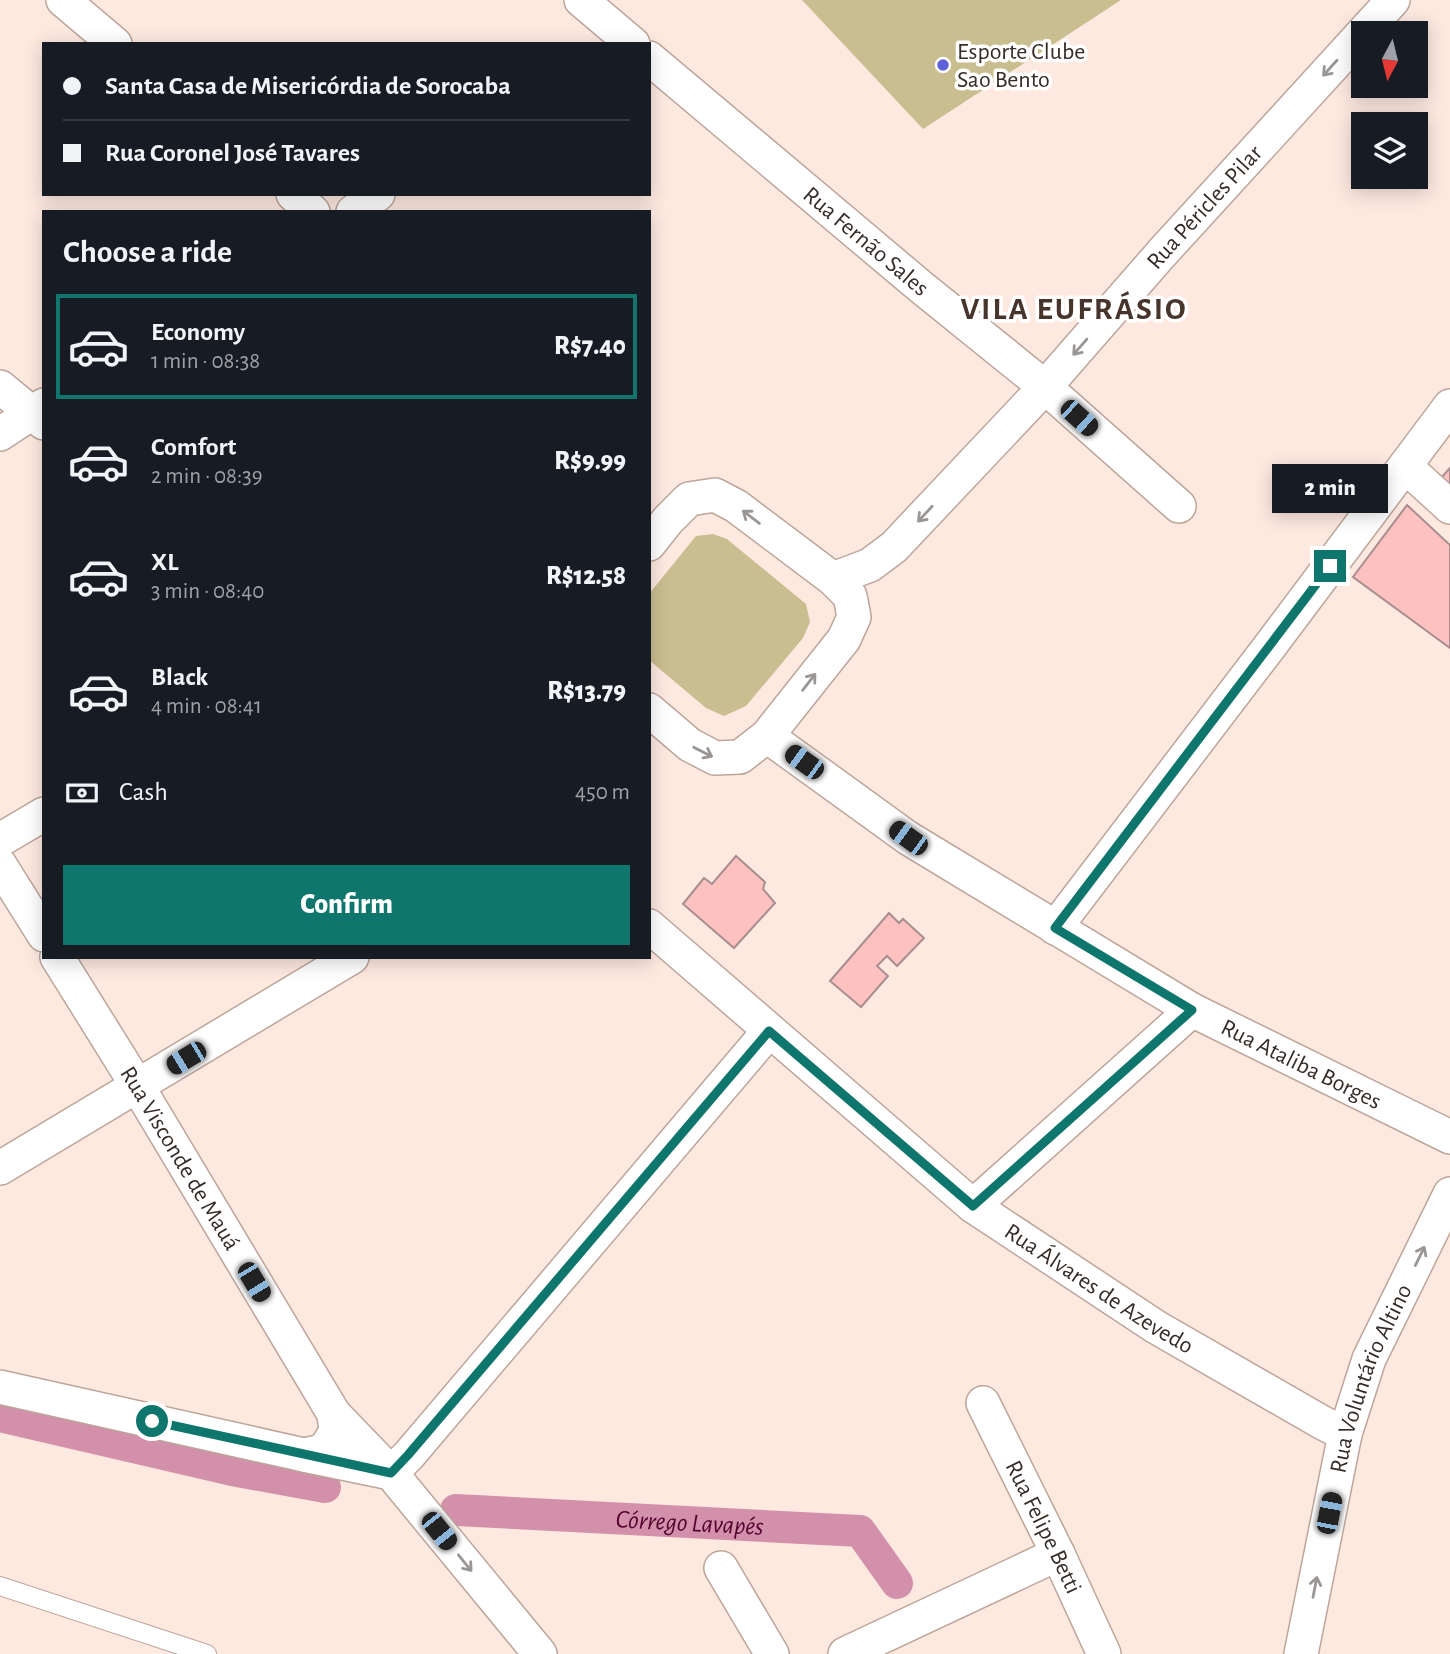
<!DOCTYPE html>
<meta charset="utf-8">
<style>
:root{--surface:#171b24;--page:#242831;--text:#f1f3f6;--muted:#9ea1a6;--line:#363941;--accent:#0f766e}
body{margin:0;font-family:"Alegreya Sans",sans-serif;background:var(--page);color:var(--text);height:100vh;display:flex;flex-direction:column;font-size:26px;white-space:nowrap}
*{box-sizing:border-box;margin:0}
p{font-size:23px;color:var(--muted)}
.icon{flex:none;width:38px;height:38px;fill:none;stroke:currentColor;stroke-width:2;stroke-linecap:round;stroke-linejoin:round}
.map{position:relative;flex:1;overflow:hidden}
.panel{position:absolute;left:42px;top:210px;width:609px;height:749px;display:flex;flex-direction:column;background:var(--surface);border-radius:0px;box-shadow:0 4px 18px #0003}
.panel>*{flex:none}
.hud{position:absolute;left:42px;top:42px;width:609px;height:154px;border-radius:0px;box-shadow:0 4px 18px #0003;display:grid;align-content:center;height:154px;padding:0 21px;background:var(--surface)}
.needle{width:46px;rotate:187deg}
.tools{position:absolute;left:1351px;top:21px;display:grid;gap:14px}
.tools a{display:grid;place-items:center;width:77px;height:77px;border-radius:0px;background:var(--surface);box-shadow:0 4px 18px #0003;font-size:35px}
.end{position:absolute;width:32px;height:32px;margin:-16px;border:9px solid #0f766e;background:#fff;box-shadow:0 0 0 4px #fff}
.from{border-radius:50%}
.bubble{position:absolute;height:49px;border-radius:0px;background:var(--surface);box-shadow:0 4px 18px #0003;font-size:23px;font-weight:800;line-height:49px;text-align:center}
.car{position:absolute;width:21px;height:42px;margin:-21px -10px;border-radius:9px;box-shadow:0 0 5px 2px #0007;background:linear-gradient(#222 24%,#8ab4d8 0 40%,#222 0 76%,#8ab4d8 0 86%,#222 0)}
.hud b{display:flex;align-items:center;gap:24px;height:66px;font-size:26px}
.hud b+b{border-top:2px solid var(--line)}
.hud i{width:18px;height:18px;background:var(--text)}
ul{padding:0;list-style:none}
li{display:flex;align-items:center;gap:21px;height:105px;margin:0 14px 10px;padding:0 7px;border:4px solid transparent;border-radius:0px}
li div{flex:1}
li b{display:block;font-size:26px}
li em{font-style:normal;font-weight:800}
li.current{border-color:var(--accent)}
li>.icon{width:63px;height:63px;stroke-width:1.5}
h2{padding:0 21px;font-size:32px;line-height:84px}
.pay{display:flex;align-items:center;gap:18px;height:77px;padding:0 21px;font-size:26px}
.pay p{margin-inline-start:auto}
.primary-button{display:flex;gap:14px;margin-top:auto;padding:14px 21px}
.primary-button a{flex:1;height:80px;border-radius:0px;background:var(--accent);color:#fff;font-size:28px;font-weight:800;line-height:80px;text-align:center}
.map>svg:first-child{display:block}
.green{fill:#c9be8f}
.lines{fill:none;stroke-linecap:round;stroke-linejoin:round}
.canal{stroke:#d390aa;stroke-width:32}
.building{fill:#fdc1c0;stroke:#a88e8e;stroke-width:2}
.lane-casing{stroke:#bda59a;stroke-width:20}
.street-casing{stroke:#bda59a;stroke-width:36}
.lane{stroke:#fff;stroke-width:18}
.street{stroke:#fff;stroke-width:33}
.oneway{stroke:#9a9693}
.route{stroke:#0f766e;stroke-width:9}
.poi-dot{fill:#5e62da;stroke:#fff;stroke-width:2.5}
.labels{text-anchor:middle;stroke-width:7;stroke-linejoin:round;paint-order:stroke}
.poi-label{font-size:24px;fill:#352c27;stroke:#fff;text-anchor:start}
.street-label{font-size:24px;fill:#352c27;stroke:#fff}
.water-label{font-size:26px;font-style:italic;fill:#550331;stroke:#fff}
.district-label{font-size:32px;font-weight:bold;letter-spacing:2px;fill:#47342b;stroke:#fff}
</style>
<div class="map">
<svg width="1450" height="1654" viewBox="0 0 1450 1654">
<rect width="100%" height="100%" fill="#fee9e1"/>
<path class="green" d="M802 0H1121L923 129Z
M713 534 727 539 806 604 810 622 803 638 746 706 724 716 706 708 649 660V594L696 536Z"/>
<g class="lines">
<g class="canal">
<path d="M0 1416 232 1470 325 1487"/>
<path id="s1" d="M456 1510 860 1531 897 1583"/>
</g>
</g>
<path class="building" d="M1450 468V486L1441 478Z
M1407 505 1450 545V648L1353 577Z
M736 856 765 882 763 889 775 903 734 948 683 904 704 878 712 884Z
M889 913 899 923 903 919 924 938 897 966 887 956 877 966 888 976 861 1007 830 981Z"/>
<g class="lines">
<defs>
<path id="lane" d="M0 1586 207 1654"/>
<g id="street">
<path d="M63 0 115 44"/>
<path d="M581 0 633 44"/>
<path id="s2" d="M649 58 921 287 1045 387 1179 506"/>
<path d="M293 194 313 212"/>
<path d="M353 212 378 194"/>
<path d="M0 387 44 423"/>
<path d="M0 434 44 405"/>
<path d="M1406 467 1450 507"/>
<path d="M649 544 668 520 689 499 715 495 736 506 833 579 850 596 854 617 844 639 767 736 740 757 715 758 690 745 649 710"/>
<path id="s3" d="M833 579 870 565 894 547 1045 387 1161 254 1393 0"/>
<path id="s4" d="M767 736 908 838 1192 1010 1450 1137"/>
<path d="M0 840 44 814"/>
<path d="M0 865 44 935"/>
<path id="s5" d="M649 926 973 1206 1156 1327 1323 1423 1345 1434"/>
<path d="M1055 928 1270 646 1450 406"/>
<path id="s6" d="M57 957 138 1087 334 1414 391 1473 540 1654"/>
<path d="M0 1168 352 957"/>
<path d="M973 1206 1192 1010"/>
<path d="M0 1387 304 1455"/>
<path id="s7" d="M983 1403 1058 1554 1104 1654"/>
<path d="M334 1414 336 1431 329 1443 322 1451 304 1455 391 1473"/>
<path d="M391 1473 409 1455 769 1031"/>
<path d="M721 1568 772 1654"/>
<path d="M845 1654 1058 1554"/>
<path id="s8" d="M1301 1654 1345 1434 1369 1359 1450 1194"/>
</g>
</defs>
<use href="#lane" class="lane-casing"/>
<use href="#street" class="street-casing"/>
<use href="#lane" class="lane"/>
<use href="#street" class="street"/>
</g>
<defs><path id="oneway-shaft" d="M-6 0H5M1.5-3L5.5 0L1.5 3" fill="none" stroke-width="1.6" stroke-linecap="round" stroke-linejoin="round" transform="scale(1.75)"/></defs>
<g class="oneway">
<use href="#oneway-shaft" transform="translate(1330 68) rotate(132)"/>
<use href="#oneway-shaft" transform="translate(1080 347) rotate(131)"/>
<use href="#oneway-shaft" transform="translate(925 514) rotate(133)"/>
<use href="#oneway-shaft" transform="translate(751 517) rotate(-143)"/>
<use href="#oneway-shaft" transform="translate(809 682) rotate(-52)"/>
<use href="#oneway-shaft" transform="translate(703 752) rotate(27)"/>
<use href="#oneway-shaft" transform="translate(1420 1256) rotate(-64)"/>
<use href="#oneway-shaft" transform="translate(465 1563) rotate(51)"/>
<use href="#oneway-shaft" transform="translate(1315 1587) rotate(-79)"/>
</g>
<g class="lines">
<path class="route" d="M152 1421 391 1473 408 1455 769 1031 973 1206 1192 1010 1055 928 1330 566"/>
</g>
<circle class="poi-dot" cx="943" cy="65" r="7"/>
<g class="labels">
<g class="poi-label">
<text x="957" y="59">Esporte Clube<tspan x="957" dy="28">Sao Bento</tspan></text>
</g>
<g class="street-label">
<text dy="8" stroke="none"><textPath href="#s3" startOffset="530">Rua Péricles Pilar</textPath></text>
<text dy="8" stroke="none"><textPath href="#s2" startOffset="284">Rua Fernão Sales</textPath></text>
<text dy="8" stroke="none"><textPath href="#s4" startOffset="628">Rua Ataliba Borges</textPath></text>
<text dy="8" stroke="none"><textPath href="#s6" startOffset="236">Rua Visconde de Mauá</textPath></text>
<text dy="8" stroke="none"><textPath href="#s5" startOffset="579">Rua Álvares de Azevedo</textPath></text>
<text dy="8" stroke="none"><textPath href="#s8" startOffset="285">Rua Voluntário Altino</textPath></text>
<text dy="8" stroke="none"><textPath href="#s7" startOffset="138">Rua Felipe Betti</textPath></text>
</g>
<g class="water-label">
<text dy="9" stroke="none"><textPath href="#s1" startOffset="234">Córrego Lavapés</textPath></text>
</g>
<g class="district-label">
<text x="1074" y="319">VILA EUFRÁSIO</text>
</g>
</g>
</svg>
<div class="tools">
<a><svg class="needle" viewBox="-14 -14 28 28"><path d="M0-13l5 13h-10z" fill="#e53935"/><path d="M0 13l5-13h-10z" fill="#9ea1a6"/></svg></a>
<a><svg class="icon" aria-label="layers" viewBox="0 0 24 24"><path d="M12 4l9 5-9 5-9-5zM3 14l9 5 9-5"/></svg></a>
</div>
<i class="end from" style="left:152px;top:1421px"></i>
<i class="end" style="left:1330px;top:566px"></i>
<div class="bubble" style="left:1272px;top:464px;width:116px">2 min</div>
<i class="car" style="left:1079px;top:418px;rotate:132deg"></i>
<i class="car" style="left:804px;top:762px;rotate:306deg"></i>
<i class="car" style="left:908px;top:838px;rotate:306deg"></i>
<i class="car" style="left:186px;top:1058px;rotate:239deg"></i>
<i class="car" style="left:254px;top:1282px;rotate:149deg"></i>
<i class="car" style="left:1329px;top:1513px;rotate:11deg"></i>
<i class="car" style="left:439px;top:1531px;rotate:141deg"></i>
<div class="hud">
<b><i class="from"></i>Santa Casa de Misericórdia de Sorocaba</b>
<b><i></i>Rua Coronel José Tavares</b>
</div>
<section class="panel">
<h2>Choose a ride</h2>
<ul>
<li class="current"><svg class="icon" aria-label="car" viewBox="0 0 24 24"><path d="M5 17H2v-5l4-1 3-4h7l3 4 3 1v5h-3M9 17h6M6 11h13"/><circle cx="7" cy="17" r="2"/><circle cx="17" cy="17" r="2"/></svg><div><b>Economy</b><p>1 min · 08:38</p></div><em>R$7.40</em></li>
<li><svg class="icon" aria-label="car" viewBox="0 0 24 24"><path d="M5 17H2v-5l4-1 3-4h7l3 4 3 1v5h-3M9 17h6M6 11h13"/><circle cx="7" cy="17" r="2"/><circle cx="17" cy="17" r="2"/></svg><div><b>Comfort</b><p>2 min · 08:39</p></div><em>R$9.99</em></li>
<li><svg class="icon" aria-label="car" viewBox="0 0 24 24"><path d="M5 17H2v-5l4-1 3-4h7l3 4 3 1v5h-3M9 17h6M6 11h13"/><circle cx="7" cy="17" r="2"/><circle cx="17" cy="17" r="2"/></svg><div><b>XL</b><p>3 min · 08:40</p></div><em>R$12.58</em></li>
<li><svg class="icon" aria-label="car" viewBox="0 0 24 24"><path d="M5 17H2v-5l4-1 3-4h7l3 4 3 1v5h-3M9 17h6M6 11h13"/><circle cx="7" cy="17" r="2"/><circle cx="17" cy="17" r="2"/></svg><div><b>Black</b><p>4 min · 08:41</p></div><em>R$13.79</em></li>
</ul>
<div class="pay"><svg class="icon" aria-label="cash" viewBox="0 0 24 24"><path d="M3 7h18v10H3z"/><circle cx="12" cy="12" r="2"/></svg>Cash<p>450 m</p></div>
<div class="primary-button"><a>Confirm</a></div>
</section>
</div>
